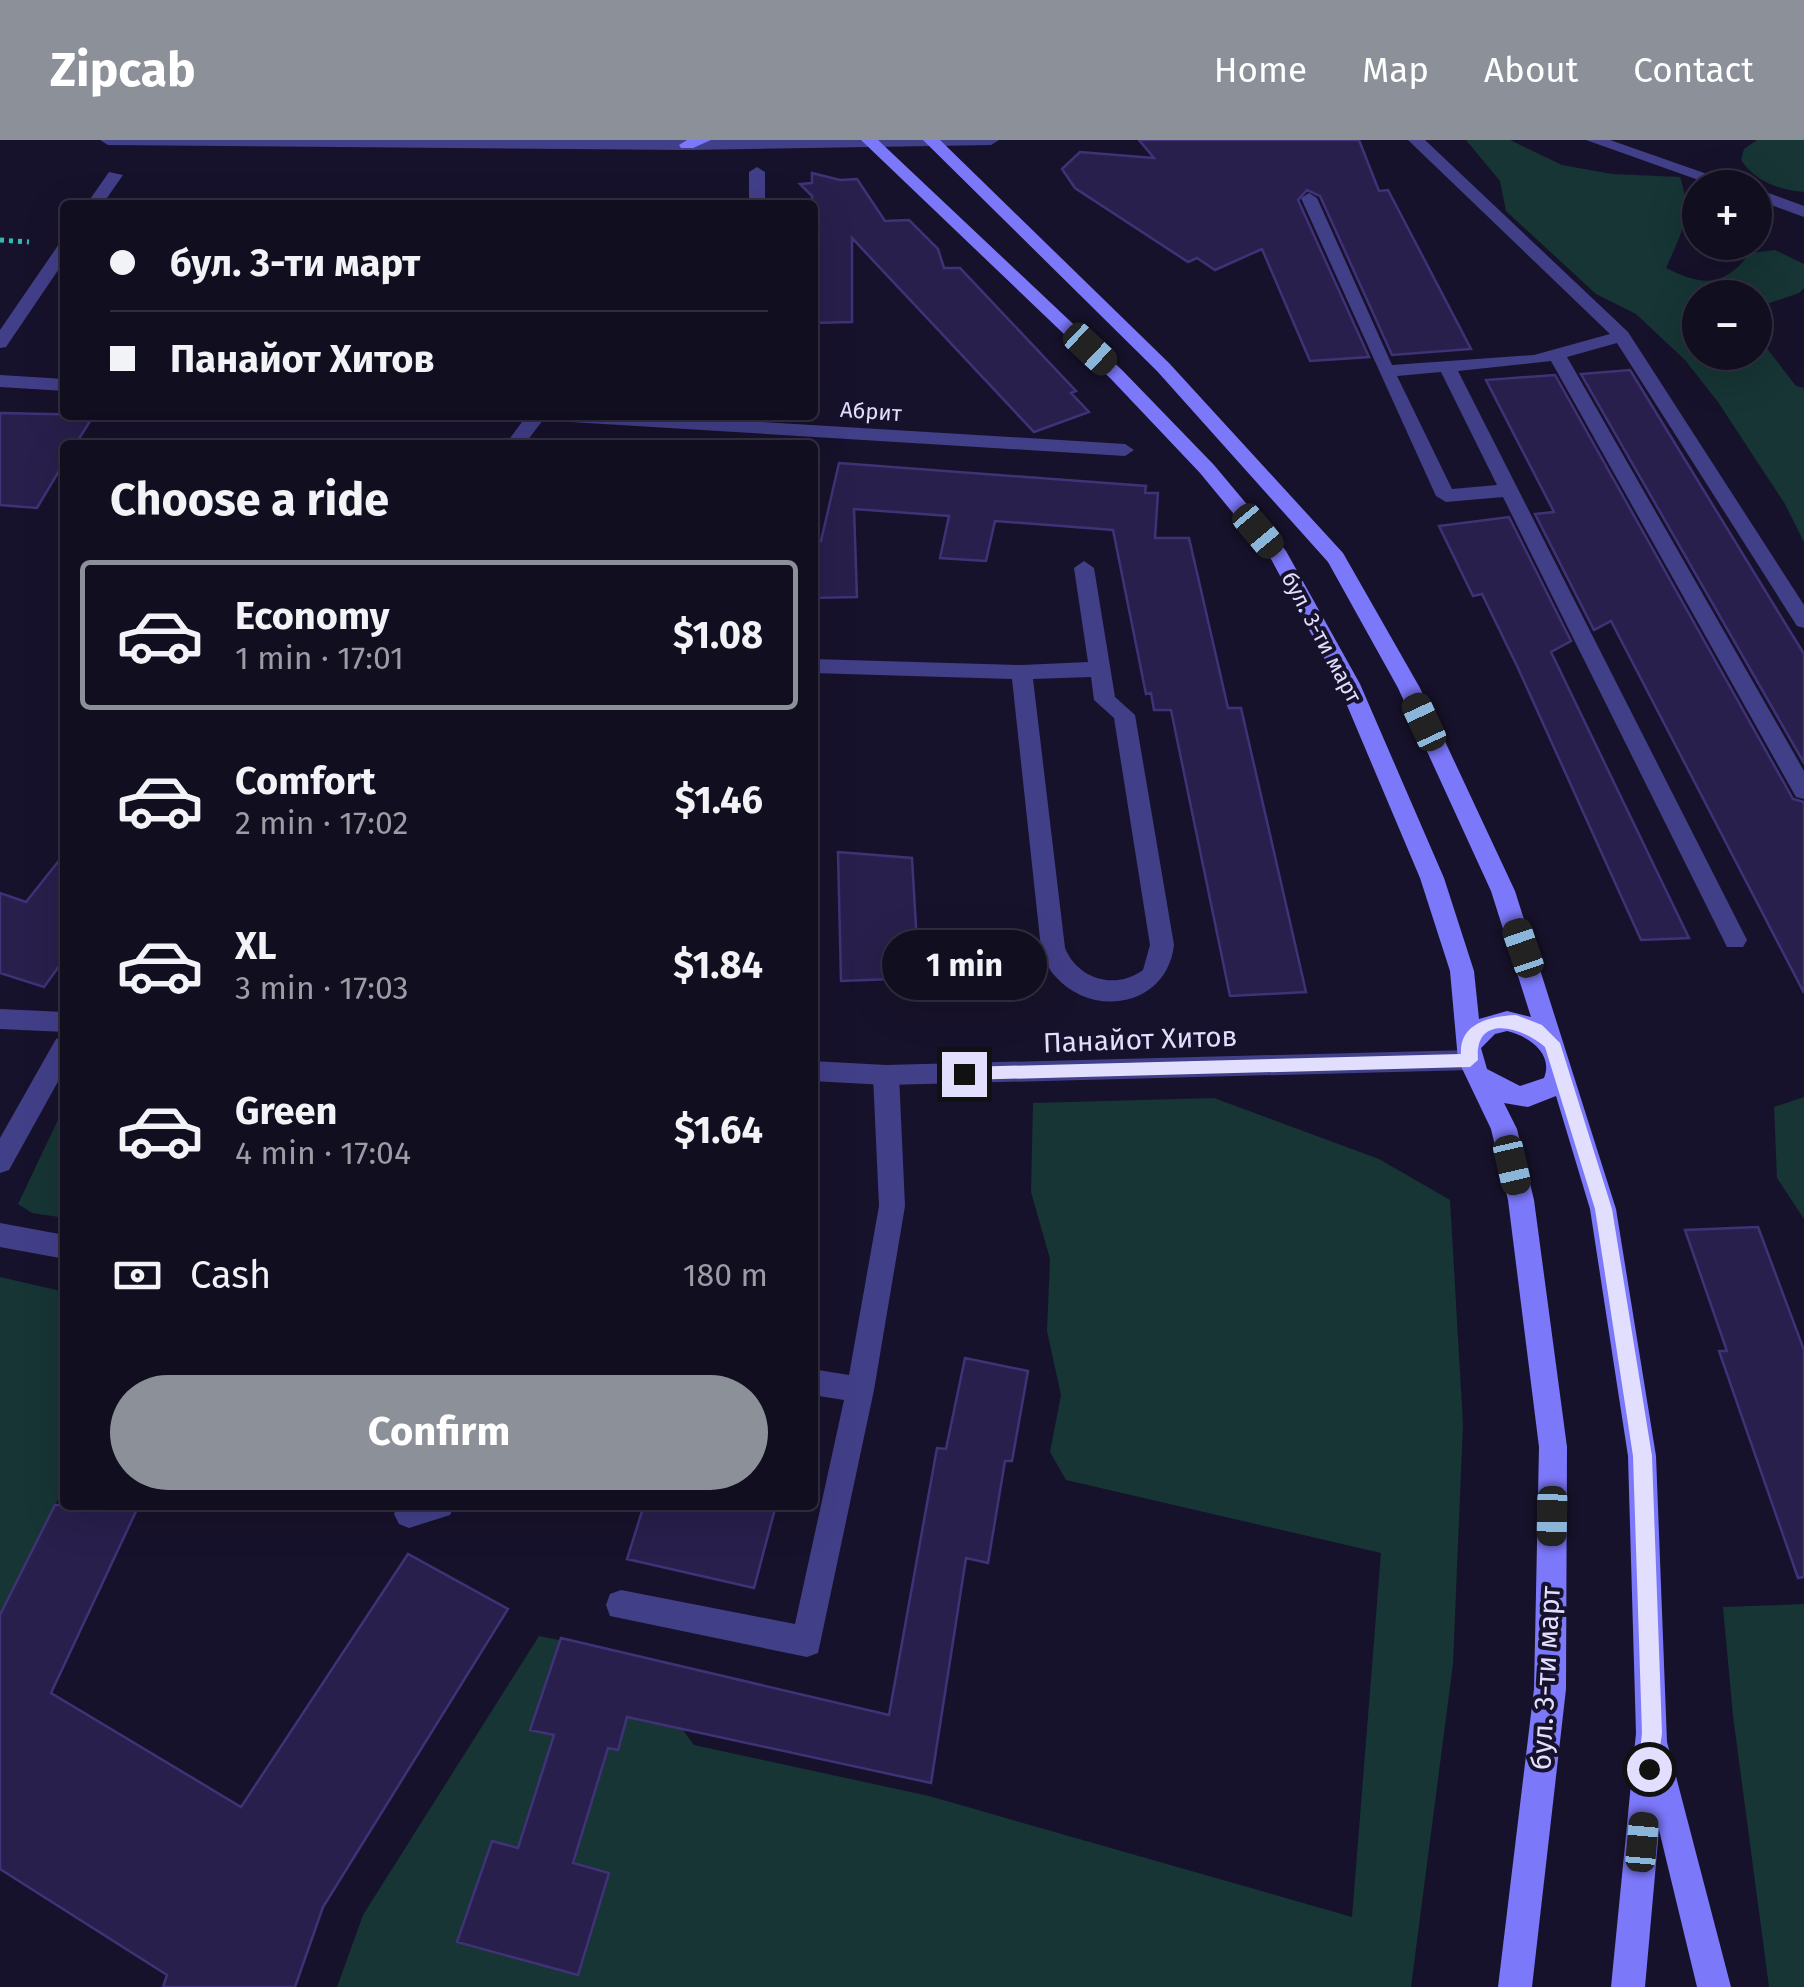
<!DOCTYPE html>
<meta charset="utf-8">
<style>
:root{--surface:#110e20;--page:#1a1729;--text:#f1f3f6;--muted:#9c9ca5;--line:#302e3e;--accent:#8c9099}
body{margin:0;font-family:"Fira Sans",sans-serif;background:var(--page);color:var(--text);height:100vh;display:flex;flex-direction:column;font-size:38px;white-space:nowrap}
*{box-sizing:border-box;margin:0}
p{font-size:32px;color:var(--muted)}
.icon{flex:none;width:55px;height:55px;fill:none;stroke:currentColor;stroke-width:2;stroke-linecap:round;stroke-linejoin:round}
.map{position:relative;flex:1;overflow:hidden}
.sheet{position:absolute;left:60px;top:300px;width:758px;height:1070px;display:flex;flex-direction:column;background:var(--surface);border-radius:10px;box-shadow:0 10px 40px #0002,0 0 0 2px var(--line)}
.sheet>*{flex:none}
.top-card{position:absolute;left:60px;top:60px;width:758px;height:220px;border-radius:10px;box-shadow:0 10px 40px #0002,0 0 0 2px var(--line);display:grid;align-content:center;height:220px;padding:0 50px;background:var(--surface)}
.tools{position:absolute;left:1682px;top:30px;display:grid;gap:20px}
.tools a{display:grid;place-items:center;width:90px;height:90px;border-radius:50%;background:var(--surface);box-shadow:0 10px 40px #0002,0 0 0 2px var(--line);font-size:50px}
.end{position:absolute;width:45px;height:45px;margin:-22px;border:12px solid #e2defe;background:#111;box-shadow:0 0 0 5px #111}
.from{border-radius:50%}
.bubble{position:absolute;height:70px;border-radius:35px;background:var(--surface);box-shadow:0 10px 40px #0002,0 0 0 2px var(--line);font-size:32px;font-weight:700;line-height:70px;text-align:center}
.car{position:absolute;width:30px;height:60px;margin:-30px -15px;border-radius:12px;box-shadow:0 0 8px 2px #0007;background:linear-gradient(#222 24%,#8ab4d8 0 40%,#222 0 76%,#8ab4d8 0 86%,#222 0)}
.top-card b{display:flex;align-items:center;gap:35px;height:95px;font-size:38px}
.top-card b+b{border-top:2px solid var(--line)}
.top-card i{width:25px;height:25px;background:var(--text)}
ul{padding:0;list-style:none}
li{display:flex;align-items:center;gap:30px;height:150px;margin:0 20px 15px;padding:0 30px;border:5px solid transparent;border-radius:10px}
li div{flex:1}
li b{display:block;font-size:38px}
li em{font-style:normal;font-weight:700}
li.current{border-color:var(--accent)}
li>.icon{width:90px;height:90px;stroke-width:1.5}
h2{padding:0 50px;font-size:45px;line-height:120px}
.pay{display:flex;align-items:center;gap:25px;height:110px;padding:0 50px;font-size:38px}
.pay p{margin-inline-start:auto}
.primary-button{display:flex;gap:20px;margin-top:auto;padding:20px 50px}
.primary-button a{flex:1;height:115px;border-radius:60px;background:var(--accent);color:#fff;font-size:40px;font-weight:700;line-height:115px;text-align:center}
header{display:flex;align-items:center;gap:60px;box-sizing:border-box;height:140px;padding:0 50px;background:var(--accent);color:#fff}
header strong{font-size:48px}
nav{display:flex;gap:55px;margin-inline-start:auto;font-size:35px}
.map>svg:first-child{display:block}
.green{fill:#163534}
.building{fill:#281f4c;stroke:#403277;stroke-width:2.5}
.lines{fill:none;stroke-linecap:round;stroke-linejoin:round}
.path{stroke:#35bab2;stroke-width:5;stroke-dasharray:4 5;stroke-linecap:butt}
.service{fill:#423f89;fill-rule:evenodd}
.minor{fill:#423f89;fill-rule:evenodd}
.tertiary{fill:#423f89;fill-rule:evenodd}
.secondary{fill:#7c78fa;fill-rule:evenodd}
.route{fill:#e2defe}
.labels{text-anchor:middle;stroke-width:8;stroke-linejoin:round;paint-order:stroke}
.far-street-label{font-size:22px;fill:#e2defe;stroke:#17122b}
.street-label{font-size:28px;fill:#e2defe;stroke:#17122b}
</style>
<header>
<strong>Zipcab</strong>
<nav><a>Home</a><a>Map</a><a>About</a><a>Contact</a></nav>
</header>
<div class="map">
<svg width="1804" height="1847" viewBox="0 0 1804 1847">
<rect width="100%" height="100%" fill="#17122b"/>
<path class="green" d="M1466 0H1510L1562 25 1612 34 1680 37C1693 75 1681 94 1666 128 1702 146 1724 148 1750 113L1775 110 1804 124V148L1799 153 1755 168V158H1700V212H1755V193L1796 246 1804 248V402L1785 364 1718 262 1685 220 1636 174 1596 154 1506 71 1500 41Z
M1757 0H1804V52C1779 50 1756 42 1741 20L1744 9Z
M1804 957V1079L1777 1038 1774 967Z
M1214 958 1379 1019 1450 1060 1463 1284 1453 1524 1411 1847H337L363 1775 539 1496 645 1517 696 1532 682 1589 694 1605 929 1656 1352 1777 1381 1413 1066 1340 1050 1312 1061 1255 1047 1191 1050 1119 1031 1052 1033 963Z
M65 965V1078L32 1073 18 1064Z
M0 1137 65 1152V1345L0 1475Z
M1804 1464V1847H1769L1733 1576 1723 1467Z"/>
<path class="building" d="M1139 0H1359L1379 51 1388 50 1471 209 1392 215 1320 56 1307 50 1298 60 1369 217 1310 221 1262 109 1215 130 1197 118 1188 122 1075 48 1062 29 1080 12 1154 18Z
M812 33 840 40 857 39 885 81 909 80 938 109 944 128H960L1076 251 1071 253 1089 272 1034 292 852 98V182L812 183V56L800 44 812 43Z
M1630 230 1804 514V623L1581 234Z
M1555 235 1793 659 1804 662V853L1611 481 1594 490 1535 374 1554 372 1486 240Z
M0 273 94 275 75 305H65V321L37 368 0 365Z
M839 323 1146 346 1145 353H1158L1155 398H1189L1228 568H1241L1306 852 1230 856 1171 570H1154L1151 553 1146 554 1113 390 995 381 986 421 940 418 949 376 854 369 857 457 812 458V401H821Z
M1509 377 1571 501 1551 512 1689 798 1641 800 1518 528 1482 454 1473 456 1439 386Z
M838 712 912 718 919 838 841 841Z
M65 713V818L44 847 0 833V753L26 762Z
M1758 1087 1804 1210V1437L1798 1438 1719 1211H1727L1685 1090Z
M965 1218 1028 1231 1012 1321H1005L988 1423 966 1418 931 1643 627 1577 618 1610 608 1608 573 1723 609 1733 578 1835 457 1802 492 1701 518 1708 554 1595 530 1590 561 1498 889 1575 937 1308 946 1309Z
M55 1365H139L51 1553 241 1667 408 1414 508 1469 323 1767 295 1847H163L167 1835 0 1729V1475Z
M644 1365H776L754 1448 627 1419Z"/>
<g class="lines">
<path class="path" d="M0 100 29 102"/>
<path class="service" d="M1408 0H1425L1628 192 1804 465V488L1797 486 1617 203 1567 217 1804 631V659L1796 657 1551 221 1458 231 1747 800 1743 807H1727L1503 357 1446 362 1436 356 1301 58 1309 53 1317 58 1392 225 1534 215 1610 194ZM1441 232 1497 345 1452 349 1397 236Z
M1084 421 1094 428 1115 557 1135 575 1174 805C1167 867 1092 879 1055 836 1048 829 1045 817 1041 808L1012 539 812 533V519L1022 525 1088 522 1074 428ZM1091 537 1094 560 1114 578 1150 805 1143 830C1116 850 1078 840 1065 808L1033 539Z
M65 896V929L9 1030 0 1033V998L56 899Z
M886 925 895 928 899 935 905 1066 874 1250 818 1513 807 1517 610 1476 606 1465 610 1454 621 1450 795 1484 844 1260 812 1255V1229L849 1235 879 1066 873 935 877 928Z
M0 1083 65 1095V1119L0 1107Z
M398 1365H455L450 1375 409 1388 399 1384 394 1374Z"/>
<path class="minor" d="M926 0H999L991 5 933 6Z
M1586 0H1610L1747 48H1721Z
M757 27 765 32V65H749V32Z
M109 32 123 35 102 65H86Z
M1755 48 1804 66V77L1755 59Z
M65 103V120L6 207 0 208V190L59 104Z
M0 235 65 239V251L0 247Z
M527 275H648L1125 304 1134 310 1125 316 554 281 546 276 524 305H505Z
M0 869 65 872V892L0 889Z
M1470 910 1479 913 1482 920 1479 927 1470 930 886 945 812 941V921L886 925Z"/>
<path class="tertiary" d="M100 0H940L941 1 933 6 687 10 108 5Z"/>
<path class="secondary" d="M687 0H711L693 8H681L679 5Z
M861 0H878L1123 231 1214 325 1286 411 1360 544 1444 738 1474 831 1479 879 1507 871 1531 877 1491 751 1398 548 1328 422 1157 231 923 0H940L1169 223 1343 413 1420 548 1515 751 1616 1069 1656 1316 1667 1602 1731 1847H1697L1659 1690 1645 1847H1611L1636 1593 1628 1316 1590 1069 1556 956 1528 967 1504 963 1517 989 1534 1060 1567 1307 1566 1549 1532 1847H1498L1534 1549 1539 1307 1508 1060 1491 989 1458 920 1450 831 1420 738 1338 544 1271 419 1200 333 1111 239ZM1507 891C1528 896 1554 913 1544 938L1520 946 1487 929 1481 908 1495 894Z"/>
</g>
<path class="route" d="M1516 875 1542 885 1560 903 1612 1069 1652 1316 1662 1593 1656 1637 1649 1640 1641 1637 1638 1629 1642 1593 1633 1316 1595 1069 1545 907C1522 887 1474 873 1478 920L1470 927 964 940 956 934 964 927 1461 914C1459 883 1491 876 1516 875Z"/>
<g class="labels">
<g class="far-street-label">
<text transform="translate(871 271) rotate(4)" y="8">Абрит</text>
<text transform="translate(1322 497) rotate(62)" y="8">бул. 3-ти март</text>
</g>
<g class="street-label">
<text transform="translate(1140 899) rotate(-2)" y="10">Панайот Хитов</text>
<text transform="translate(1545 1538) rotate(-87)" y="10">бул. 3-ти март</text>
</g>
</g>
</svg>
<div class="tools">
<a>+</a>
<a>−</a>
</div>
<i class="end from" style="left:1649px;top:1629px"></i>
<i class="end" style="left:964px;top:934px"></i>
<div class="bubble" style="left:882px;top:790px;width:165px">1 min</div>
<i class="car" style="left:1090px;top:209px;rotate:133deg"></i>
<i class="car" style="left:1258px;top:391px;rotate:140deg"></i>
<i class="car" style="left:1424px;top:582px;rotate:335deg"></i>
<i class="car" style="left:1523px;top:808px;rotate:341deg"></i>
<i class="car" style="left:1512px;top:1025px;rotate:167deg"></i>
<i class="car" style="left:1552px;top:1376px;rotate:181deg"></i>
<i class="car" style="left:1642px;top:1702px;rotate:5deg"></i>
<div class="top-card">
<b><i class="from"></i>бул. 3-ти март</b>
<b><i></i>Панайот Хитов</b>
</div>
<section class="sheet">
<h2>Choose a ride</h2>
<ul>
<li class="current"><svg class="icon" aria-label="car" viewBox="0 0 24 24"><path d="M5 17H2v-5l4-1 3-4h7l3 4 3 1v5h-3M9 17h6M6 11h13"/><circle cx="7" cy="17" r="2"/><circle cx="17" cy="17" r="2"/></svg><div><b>Economy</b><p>1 min · 17:01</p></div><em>$1.08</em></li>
<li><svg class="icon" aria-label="car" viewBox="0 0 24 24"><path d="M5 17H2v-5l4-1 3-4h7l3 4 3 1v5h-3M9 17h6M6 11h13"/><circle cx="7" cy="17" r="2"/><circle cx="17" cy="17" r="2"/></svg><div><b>Comfort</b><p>2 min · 17:02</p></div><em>$1.46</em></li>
<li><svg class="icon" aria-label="car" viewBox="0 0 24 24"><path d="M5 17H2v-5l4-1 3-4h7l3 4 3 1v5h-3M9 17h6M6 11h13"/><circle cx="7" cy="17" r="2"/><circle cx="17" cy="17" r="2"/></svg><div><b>XL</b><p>3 min · 17:03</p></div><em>$1.84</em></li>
<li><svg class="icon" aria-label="car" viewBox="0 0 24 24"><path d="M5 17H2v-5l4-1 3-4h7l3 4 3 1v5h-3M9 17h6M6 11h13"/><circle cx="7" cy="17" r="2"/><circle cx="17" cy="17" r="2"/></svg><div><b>Green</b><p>4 min · 17:04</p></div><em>$1.64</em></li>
</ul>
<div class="pay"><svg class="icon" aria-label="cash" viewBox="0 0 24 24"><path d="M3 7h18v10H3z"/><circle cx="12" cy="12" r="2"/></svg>Cash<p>180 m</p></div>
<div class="primary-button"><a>Confirm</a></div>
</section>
</div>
